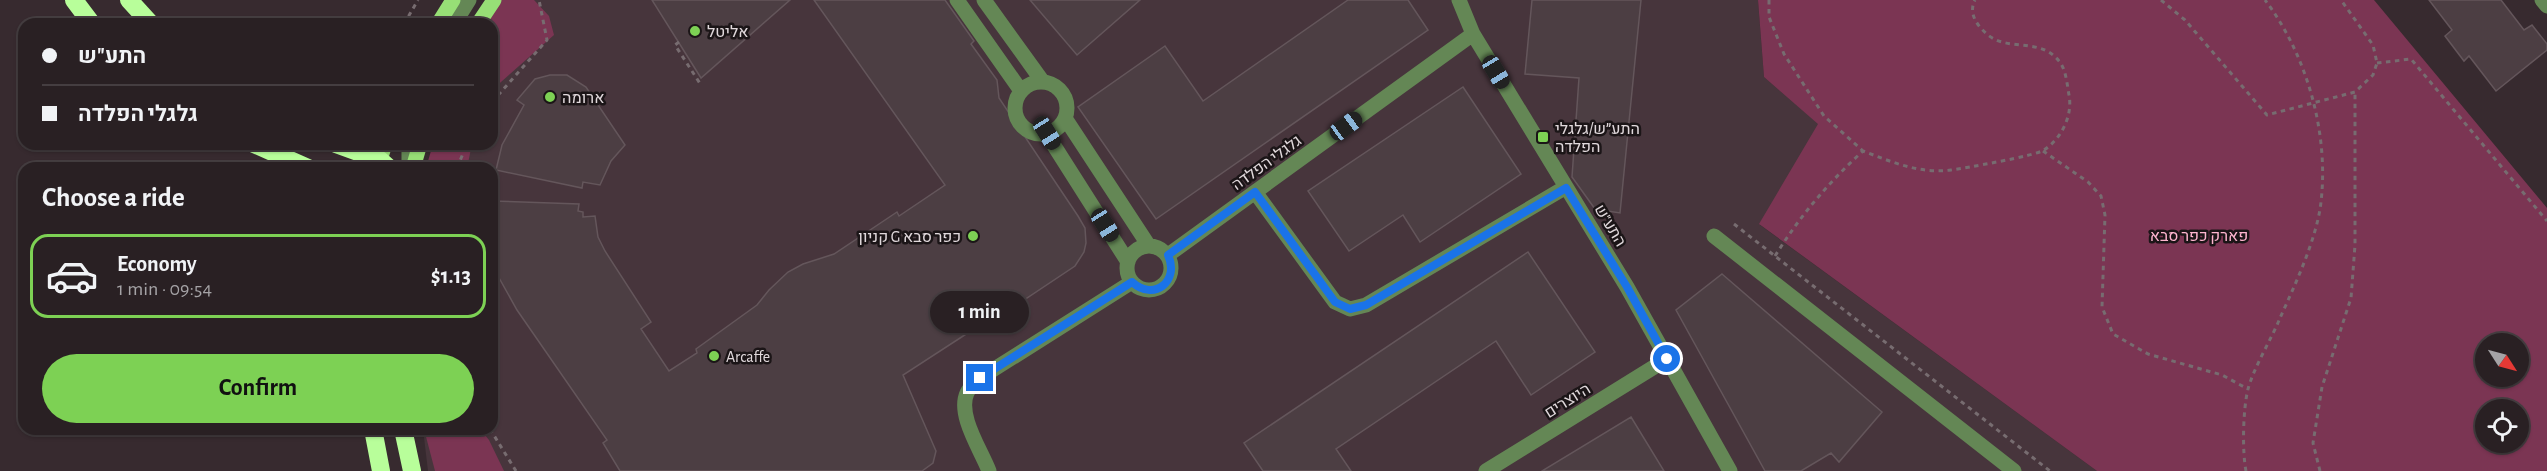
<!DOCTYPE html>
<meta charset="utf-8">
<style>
:root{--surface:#292023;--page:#352d30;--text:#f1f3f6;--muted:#a5a3a6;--line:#453e41;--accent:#7dd154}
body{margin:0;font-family:"Alegreya Sans",Heebo,sans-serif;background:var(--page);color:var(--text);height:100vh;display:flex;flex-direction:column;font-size:22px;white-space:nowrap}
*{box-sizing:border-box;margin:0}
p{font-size:20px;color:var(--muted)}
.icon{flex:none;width:33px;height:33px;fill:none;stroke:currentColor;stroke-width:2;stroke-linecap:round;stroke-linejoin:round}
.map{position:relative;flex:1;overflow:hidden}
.side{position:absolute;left:18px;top:162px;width:480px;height:273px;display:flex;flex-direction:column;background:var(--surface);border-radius:18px;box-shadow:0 2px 4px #0004,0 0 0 2px var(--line)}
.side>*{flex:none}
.top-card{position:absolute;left:18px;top:18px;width:480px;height:132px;border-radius:18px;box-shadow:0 2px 4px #0004,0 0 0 2px var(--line);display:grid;align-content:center;height:132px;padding:0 24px;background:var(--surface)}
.needle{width:39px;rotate:126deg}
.tools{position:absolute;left:2475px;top:333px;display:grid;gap:12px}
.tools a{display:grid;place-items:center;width:54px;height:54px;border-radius:50%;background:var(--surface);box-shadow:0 2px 4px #0004,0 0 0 2px var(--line);font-size:30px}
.end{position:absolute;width:27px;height:27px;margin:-14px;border:8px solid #1a73e8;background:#fff;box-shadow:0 0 0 3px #fff}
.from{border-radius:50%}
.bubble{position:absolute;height:42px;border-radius:21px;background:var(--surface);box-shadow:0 2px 4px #0004,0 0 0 2px var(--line);font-size:20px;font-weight:700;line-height:42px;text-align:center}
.car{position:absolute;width:18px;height:36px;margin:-18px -9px;border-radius:8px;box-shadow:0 0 4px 2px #0007;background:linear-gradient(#222 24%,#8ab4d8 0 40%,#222 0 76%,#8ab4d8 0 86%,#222 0)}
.top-card b{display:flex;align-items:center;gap:21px;height:57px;font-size:22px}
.top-card b+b{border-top:2px solid var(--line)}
.top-card i{width:15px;height:15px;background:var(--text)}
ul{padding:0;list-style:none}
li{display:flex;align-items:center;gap:18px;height:84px;margin:0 12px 9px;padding:0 12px;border:3px solid transparent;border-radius:18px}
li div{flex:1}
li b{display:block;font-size:22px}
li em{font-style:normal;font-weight:700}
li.current{border-color:var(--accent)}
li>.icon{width:54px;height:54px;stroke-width:1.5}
h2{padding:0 24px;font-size:27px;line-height:72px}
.button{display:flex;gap:12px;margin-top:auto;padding:12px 24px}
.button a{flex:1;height:69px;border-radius:36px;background:var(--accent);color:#111;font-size:24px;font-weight:700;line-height:69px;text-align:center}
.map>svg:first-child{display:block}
.built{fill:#47353c}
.green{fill:#7b3553;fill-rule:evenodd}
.building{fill:#4c3e43;stroke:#64565b;stroke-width:1.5}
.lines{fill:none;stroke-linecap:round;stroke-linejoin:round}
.path{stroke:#776c70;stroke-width:3;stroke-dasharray:4.5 4.5;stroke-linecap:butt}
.minor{stroke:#648755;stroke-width:15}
.major{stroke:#97df76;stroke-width:15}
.highway{stroke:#b8fe9a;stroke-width:18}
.route{stroke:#1a73e8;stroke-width:8}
.poi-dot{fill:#7dd154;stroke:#1b1517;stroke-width:2}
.labels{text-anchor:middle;stroke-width:5;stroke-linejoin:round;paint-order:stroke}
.poi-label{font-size:16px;fill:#e1d9dc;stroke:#1b1517;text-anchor:start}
.street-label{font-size:16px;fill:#e1d9dc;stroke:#1b1517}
.park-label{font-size:16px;fill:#feb4cf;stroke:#1b1517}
</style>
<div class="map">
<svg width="2547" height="471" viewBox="0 0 2547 471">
<rect width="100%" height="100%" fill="#372a2f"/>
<path class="built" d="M509 0H1758L1764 77 1819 124 1760 225 2097 471H428L423 429H492V168H435L442 144H492V26Z"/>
<path class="green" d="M497 0H534L549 16 554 35 492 90V24H481Z
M1758 0H2374L2547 208V471H2097L1759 224 1818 124 1764 77ZM2486 344H2518V376H2486ZM2486 410H2518V442H2486Z
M433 144H472L467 168H426Z
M424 429H480L489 440 504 471H435Z"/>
<path class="building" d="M652 0H790L701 78Z
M814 0H945L974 41 971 44 997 80 999 98 1078 216 1085 228 1086 243 1084 252 1075 266 1000 316 1009 321 988 334 977 327 903 375 936 451 933 463 922 471H620L603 443 607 440 517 310 498 276 492 260V201L579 204 578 211 583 212V217L595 216 598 237 605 251 651 322 641 329 669 371 697 353 696 349 757 305 769 290 788 272 803 264 834 254 897 212 899 216 945 185Z
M1030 0H1140L1077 55Z
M1348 0H1408L1428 30 1156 219 1078 107 1165 46 1203 101Z
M1532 0H1641L1620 213 1595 209 1572 177 1579 78 1525 74Z
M2429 0H2501L2524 30 2532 25 2547 44V50L2496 91 2469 56 2464 61 2445 36 2452 30Z
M550 75H567L586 87 625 145 611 161 600 185 583 182 582 188 496 170 502 145 524 105 517 100 535 79Z
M1463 87 1521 174 1420 242 1403 215 1349 251 1308 191Z
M1528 252 1595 352 1531 395 1496 341 1336 449 1351 471H1263L1244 443Z
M1722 274 1882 412 1839 462 1831 453 1801 471H1765L1676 310Z
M1631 417 1664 471H1542Z"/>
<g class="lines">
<path class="path" d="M1769 0V17L1784 54 1824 116 1863 151
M2161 0 2185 20 2267 115 2355 92 2373 75 2377 63 2373 45 2341 0
M404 24 418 0
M679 42 675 45 701 85
M2377 63 2411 59 2547 221
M492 102 547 40 539 0
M2043 151 2088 182 2101 196 2105 215 2102 307 2113 334 2148 354 2222 375 2248 389
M457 168 467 144
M1734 224 2050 471
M1775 256C1800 216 1828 183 1863 151 1892 162 1919 174 1951 170 1965 168 2035 156 2044 150 2061 139 2073 116 2069 95 2067 84 2066 69 2059 61 2040 37 2009 52 1988 35 1977 26 1968 13 1975 0
M490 429 516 471
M2246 471C2242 451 2243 409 2248 389 2254 367 2271 340 2280 318 2295 285 2317 238 2321 202 2329 133 2307 55 2265 0
M2320 471 2313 443 2322 387 2351 298 2355 245V92"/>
<path class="minor" d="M957 0 1021 91
M984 0 1043 82
M1459 0 1473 34 1627 287 1730 471
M2542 0 2547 6
M454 24 469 0
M1015 108a26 26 0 1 1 52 0a26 26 0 1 1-52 0Z
M1065 118 1149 246
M1046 133 1128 262
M409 168V144
M1255 192 1335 302 1350 309 1366 305 1566 187
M1714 236 2014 471
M1127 268a22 22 0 1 1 44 0a22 22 0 1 1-44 0Z
M1168 255 1473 34
M989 471C981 450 957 415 967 393 969 388 976 382 980 378L1132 282
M1486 471 1667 359"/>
<path class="major" d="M438 24 453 0
M478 24 494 0
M380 160 385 144
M413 168 420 144"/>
<path class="highway" d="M74 0 92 24
M129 0 151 24
M254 144 308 168
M336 144 380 160 389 168
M373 429 381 471
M403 429 412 471"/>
</g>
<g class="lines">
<path class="route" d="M980 378 1132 282C1154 302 1180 281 1168 255L1255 192 1335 302 1350 309 1366 305 1566 188 1627 287 1667 359"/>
</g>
<g class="poi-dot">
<circle cx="695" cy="31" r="6"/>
<circle cx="550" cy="97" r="6"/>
<rect x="1537" y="131" width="12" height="12" rx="3"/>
<circle cx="973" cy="236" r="6"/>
<circle cx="714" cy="356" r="6"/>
</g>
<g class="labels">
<g class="poi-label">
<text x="707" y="37">אליטל</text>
<text x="562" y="103">ארומה</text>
<text x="1555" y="134">התע״ש/גלגלי<tspan x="1555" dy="18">הפלדה</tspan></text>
<text x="961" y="242" text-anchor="end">קניון G כפר סבא</text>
<text x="726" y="362">Arcaffe</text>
</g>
<g class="street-label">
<text transform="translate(1266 162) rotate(-36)" y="6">גלגלי הפלדה</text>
<text transform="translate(1611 225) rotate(59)" y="6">התע"ש</text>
<text transform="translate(1567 400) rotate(-32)" y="6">היוצרים</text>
</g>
<g class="park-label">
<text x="2199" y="241">פארק כפר סבא</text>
</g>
</g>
</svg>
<div class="tools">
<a><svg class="needle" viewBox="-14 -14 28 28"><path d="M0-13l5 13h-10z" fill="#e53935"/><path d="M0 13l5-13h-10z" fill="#a5a3a6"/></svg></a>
<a><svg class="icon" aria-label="locate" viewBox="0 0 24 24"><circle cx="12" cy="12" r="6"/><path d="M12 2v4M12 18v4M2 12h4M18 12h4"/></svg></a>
</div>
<i class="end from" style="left:1667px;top:359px"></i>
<i class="end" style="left:980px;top:378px"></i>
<div class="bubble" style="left:930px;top:291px;width:99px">1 min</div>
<i class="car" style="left:1496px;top:72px;rotate:149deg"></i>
<i class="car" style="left:1346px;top:126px;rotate:54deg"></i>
<i class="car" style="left:1047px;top:133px;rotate:148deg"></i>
<i class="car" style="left:1105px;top:225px;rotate:148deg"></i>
<div class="top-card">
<b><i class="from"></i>התע&quot;ש</b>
<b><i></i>גלגלי הפלדה</b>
</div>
<section class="side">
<h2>Choose a ride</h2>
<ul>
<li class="current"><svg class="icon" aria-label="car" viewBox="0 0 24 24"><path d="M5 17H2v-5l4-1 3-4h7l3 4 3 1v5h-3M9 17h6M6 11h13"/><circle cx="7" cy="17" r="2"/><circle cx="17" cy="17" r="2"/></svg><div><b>Economy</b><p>1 min · 09:54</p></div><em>$1.13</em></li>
</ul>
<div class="button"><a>Confirm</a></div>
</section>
</div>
